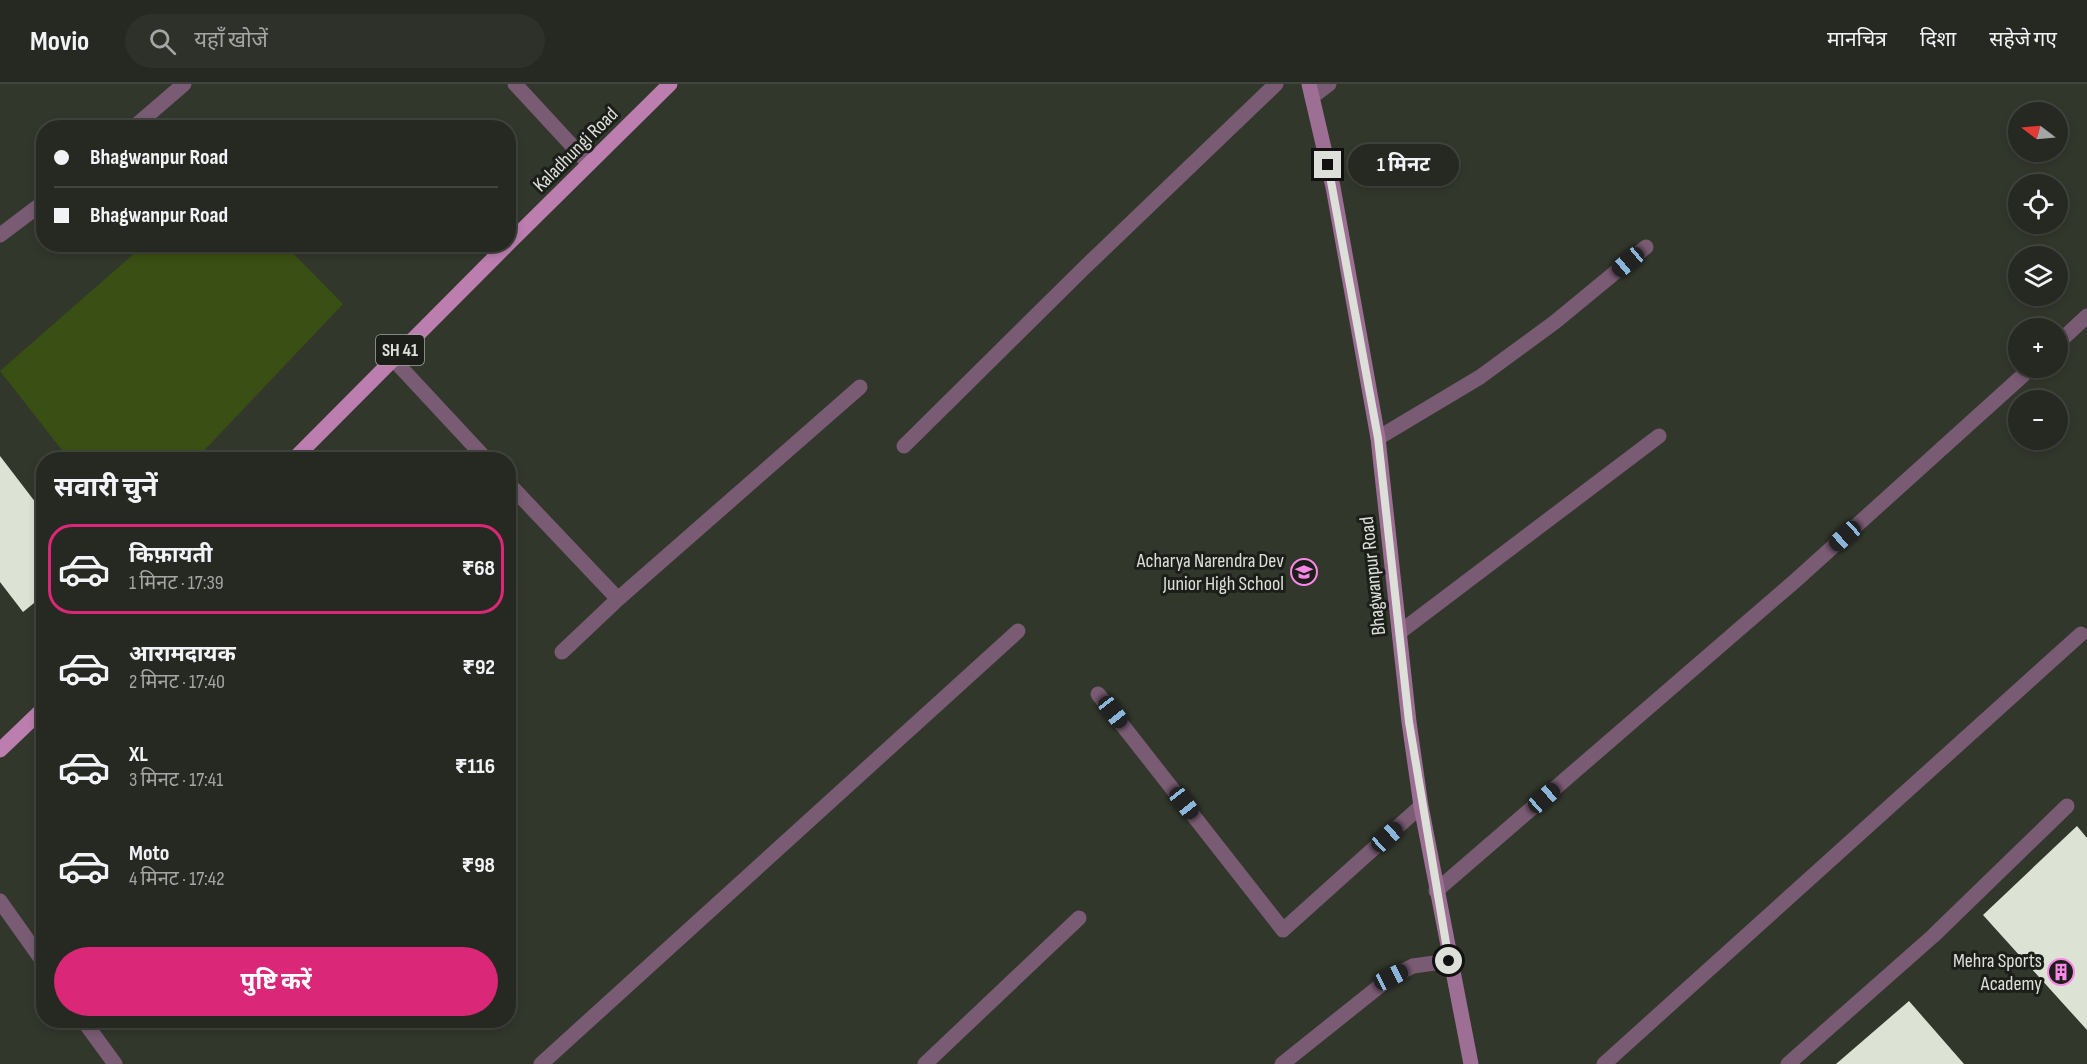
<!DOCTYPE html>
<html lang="hi">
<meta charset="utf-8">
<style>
:root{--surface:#262921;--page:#2e312a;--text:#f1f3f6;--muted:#a4a6a5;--line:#42453f;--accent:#db2777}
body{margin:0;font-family:"Sofia Sans Condensed","Noto Sans Devanagari",sans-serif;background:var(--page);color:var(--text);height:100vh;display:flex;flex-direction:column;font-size:22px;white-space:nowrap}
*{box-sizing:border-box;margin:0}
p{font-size:20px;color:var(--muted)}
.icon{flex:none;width:33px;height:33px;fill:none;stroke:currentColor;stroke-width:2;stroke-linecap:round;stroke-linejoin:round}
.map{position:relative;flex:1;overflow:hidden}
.sheet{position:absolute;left:36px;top:368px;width:480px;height:576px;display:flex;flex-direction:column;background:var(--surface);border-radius:24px;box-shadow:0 3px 9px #0003,0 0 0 2px var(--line)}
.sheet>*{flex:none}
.banner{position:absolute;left:36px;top:36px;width:480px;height:132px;border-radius:24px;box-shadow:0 3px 9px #0003,0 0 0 2px var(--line);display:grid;align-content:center;height:132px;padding:0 18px;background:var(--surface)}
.needle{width:39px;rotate:286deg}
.controls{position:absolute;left:2008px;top:18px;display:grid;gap:12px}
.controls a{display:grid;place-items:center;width:60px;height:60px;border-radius:50%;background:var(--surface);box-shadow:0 3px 9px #0003,0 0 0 2px var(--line);font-size:30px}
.end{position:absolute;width:27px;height:27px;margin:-14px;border:8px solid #dde0d9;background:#111;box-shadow:0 0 0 3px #111}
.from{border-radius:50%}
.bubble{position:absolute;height:42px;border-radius:21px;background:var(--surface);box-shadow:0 3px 9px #0003,0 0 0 2px var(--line);font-size:20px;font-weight:700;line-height:42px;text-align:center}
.car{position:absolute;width:18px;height:36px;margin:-18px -9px;border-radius:8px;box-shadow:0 0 4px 2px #0007;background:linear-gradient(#222 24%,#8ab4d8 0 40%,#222 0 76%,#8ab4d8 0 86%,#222 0)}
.banner b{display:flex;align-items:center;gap:21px;height:57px;font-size:22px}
.banner b+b{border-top:2px solid var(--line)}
.banner i{width:15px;height:15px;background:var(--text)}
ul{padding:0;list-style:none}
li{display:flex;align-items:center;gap:18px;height:90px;margin:0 12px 9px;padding:0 6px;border:3px solid transparent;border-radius:24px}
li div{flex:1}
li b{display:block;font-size:22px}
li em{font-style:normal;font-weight:700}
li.on{border-color:var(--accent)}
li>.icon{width:54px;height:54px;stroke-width:1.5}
h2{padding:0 18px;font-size:27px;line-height:72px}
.primary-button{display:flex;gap:12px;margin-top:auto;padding:12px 18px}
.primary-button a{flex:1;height:69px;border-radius:36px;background:var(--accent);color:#fff;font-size:24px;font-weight:700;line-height:69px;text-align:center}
header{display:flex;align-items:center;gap:36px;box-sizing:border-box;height:84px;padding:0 30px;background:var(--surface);border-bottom:2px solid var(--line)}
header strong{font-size:28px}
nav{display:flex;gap:33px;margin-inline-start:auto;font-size:21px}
.search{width:420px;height:54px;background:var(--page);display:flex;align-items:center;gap:15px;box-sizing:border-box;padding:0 21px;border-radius:33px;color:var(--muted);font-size:22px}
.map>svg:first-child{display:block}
.green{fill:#3a4f13}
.building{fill:#dce3d5}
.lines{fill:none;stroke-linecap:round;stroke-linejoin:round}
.lane{stroke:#795b73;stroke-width:15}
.street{stroke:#795b73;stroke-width:15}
.secondary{stroke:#9e6f95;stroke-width:15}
.primary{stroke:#bb7eaf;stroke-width:15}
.route{stroke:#dde0d9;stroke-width:8}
.labels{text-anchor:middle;stroke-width:6;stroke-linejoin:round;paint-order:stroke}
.shield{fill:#1b1e19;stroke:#a3a69f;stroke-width:1.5}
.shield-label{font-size:18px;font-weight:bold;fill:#dde0d9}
.street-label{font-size:20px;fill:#dde0d9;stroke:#1b1e19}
.poi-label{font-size:20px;fill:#dde0d9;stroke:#1b1e19;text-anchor:end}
</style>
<header>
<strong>Movio</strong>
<div class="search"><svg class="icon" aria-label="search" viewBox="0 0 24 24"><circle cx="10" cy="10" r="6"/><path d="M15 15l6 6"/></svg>यहाँ खोजें</div>
<nav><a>मानचित्र</a><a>दिशा</a><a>सहेजे गए</a></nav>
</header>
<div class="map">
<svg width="2087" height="980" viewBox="0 0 2087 980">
<rect width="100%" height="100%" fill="#32372c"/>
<path class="green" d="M145 160 285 161 343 220 196 375H69L0 287Z"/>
<path class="building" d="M0 372 36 419 44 413V511L23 528 0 498Z
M2077 742 2087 754V946L1983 831Z
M1909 917 1964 980H1836Z"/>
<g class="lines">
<path class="lane" d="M515 0 589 80
M1282 980 1391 893 1413 882 1449 877
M1788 980 1933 852 2067 722"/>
<path class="street" d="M1312 13 1329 0
M133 44 184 0
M0 151 44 118
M2058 259 2087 232
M392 274 486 375
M1378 354 1480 293 1555 238 1646 163
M904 362 1083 185 1276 0
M508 399 618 515
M1400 548 1659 352
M562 568 618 515 860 303
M1098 610 1283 846 1421 722
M1436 807 1795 497 2031 284
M0 817 44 879
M83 936 115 980
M541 980 1018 547
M925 980 1079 834
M1604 980 2081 550"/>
<path class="secondary" d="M1309 0 1333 103 1378 354 1409 638 1421 722 1471 980"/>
<path class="primary" d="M508 160 670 0
M294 375 508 160
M0 666 44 624"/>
</g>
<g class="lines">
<path class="route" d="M1328 81 1378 354 1409 638 1449 877"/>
</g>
<defs>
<symbol id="school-ring" viewBox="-11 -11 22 22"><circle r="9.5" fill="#1b1e19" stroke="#fa87e6" stroke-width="1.5"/><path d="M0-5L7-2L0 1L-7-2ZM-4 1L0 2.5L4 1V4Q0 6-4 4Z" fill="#fa87e6"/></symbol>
<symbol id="building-ring" viewBox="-11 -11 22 22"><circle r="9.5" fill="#1b1e19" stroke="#fa87e6" stroke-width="1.5"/><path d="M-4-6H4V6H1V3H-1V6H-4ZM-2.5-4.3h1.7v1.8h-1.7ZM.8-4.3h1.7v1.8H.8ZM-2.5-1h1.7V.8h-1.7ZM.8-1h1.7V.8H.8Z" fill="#fa87e6"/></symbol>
</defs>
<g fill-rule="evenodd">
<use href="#school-ring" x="1289" y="473" width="30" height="30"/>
<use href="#building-ring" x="2046" y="873" width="30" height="30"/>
</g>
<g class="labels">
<rect class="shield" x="376" y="251" width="48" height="30" rx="4.5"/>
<g class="shield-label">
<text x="400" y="272">SH 41</text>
</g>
<g class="street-label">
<text transform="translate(575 65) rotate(-45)" y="7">Kaladhungi Road</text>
<text transform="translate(1372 492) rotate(-96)" y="7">Bhagwanpur Road</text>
</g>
<g class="poi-label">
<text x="1284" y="483">Acharya Narendra Dev<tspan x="1284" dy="23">Junior High School</tspan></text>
<text x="2042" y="883">Mehra Sports<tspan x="2042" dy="23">Academy</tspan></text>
</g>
</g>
</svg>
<div class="controls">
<a><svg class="needle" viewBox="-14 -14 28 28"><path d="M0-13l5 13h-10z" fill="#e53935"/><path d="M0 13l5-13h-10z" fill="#a4a6a5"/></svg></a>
<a><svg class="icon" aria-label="locate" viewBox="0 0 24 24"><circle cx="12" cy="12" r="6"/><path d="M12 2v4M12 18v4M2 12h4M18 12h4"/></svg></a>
<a><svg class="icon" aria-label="layers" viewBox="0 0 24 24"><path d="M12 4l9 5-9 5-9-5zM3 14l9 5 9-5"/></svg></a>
<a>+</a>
<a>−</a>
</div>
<i class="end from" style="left:1449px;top:877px"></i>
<i class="end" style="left:1328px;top:81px"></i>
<div class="bubble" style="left:1348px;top:60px;width:111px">1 मिनट</div>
<i class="car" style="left:1628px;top:178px;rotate:230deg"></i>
<i class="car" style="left:1845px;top:452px;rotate:228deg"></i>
<i class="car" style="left:1113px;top:628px;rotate:142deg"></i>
<i class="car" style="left:1544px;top:714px;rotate:49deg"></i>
<i class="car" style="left:1184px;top:719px;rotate:142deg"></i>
<i class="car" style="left:1387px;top:753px;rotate:48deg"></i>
<i class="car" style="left:1391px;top:893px;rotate:63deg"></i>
<div class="banner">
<b><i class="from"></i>Bhagwanpur Road</b>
<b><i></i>Bhagwanpur Road</b>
</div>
<section class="sheet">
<h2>सवारी चुनें</h2>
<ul>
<li class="on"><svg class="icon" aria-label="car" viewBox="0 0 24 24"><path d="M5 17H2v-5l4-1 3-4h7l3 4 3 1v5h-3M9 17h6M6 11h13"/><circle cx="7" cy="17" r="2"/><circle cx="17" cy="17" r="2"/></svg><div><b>किफ़ायती</b><p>1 मिनट · 17:39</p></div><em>₹68</em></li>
<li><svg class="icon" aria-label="car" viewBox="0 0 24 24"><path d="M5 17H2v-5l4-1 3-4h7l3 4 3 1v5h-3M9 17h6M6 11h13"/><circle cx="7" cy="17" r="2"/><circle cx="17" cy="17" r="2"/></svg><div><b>आरामदायक</b><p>2 मिनट · 17:40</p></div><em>₹92</em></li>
<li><svg class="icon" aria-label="car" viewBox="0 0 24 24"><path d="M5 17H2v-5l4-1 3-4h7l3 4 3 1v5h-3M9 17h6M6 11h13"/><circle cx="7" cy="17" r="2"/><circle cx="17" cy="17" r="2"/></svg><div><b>XL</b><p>3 मिनट · 17:41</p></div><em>₹116</em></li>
<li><svg class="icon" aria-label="car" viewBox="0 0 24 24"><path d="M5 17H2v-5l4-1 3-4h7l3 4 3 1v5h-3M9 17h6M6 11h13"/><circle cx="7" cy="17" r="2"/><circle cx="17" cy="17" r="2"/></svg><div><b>Moto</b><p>4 मिनट · 17:42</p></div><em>₹98</em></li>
</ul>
<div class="primary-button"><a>पुष्टि करें</a></div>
</section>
</div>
